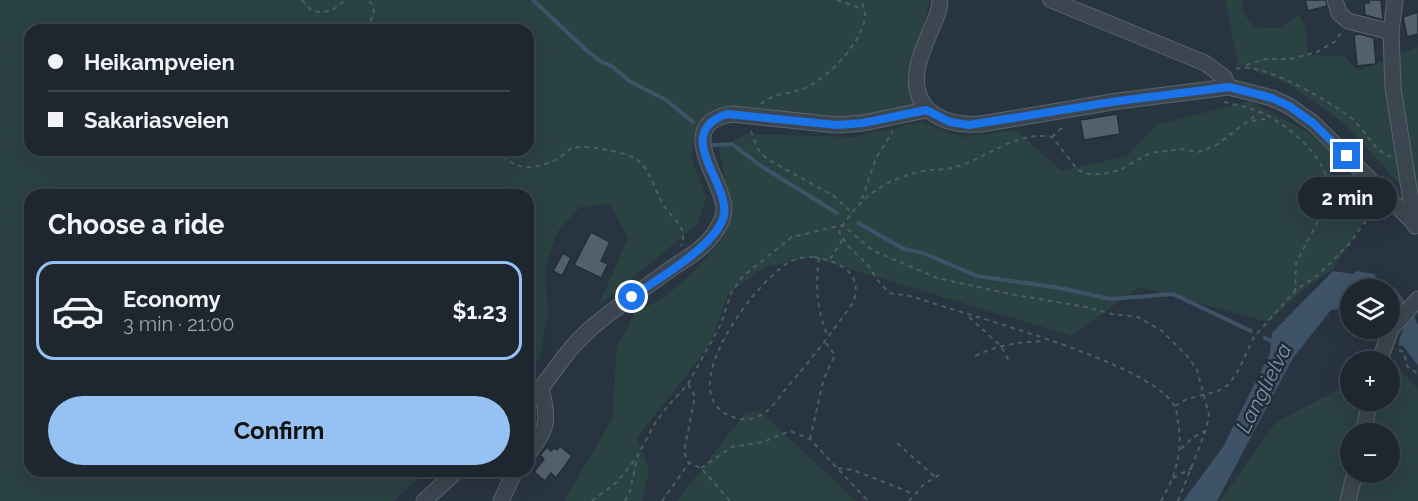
<!DOCTYPE html>
<meta charset="utf-8">
<style>
:root{--surface:#1e2730;--page:#2b333c;--text:#f1f3f6;--muted:#a1a5ab;--line:#3c444c;--accent:#95c1f3}
body{margin:0;font-family:Raleway,sans-serif;background:var(--page);color:var(--text);height:100vh;display:flex;flex-direction:column;font-size:22px;white-space:nowrap}
*{box-sizing:border-box;margin:0}
p{font-size:20px;color:var(--muted)}
.icon{flex:none;width:33px;height:33px;fill:none;stroke:currentColor;stroke-width:2;stroke-linecap:round;stroke-linejoin:round}
.map{position:relative;flex:1;overflow:hidden}
.panel{position:absolute;left:24px;top:189px;width:510px;height:288px;display:flex;flex-direction:column;background:var(--surface);border-radius:18px;box-shadow:0 6px 24px #0002,0 0 0 2px var(--line)}
.panel>*{flex:none}
.banner{position:absolute;left:24px;top:24px;width:510px;height:132px;border-radius:18px;box-shadow:0 6px 24px #0002,0 0 0 2px var(--line);display:grid;align-content:center;height:132px;padding:0 24px;background:var(--surface)}
.buttons{position:absolute;left:1340px;top:279px;display:grid;gap:12px}
.buttons a{display:grid;place-items:center;width:60px;height:60px;border-radius:50%;background:var(--surface);box-shadow:0 6px 24px #0002,0 0 0 2px var(--line);font-size:30px}
.end{position:absolute;width:27px;height:27px;margin:-14px;border:8px solid #1a73e8;background:#fff;box-shadow:0 0 0 3px #fff}
.from{border-radius:50%}
.bubble{position:absolute;height:42px;border-radius:21px;background:var(--surface);box-shadow:0 6px 24px #0002,0 0 0 2px var(--line);font-size:20px;font-weight:700;line-height:42px;text-align:center}
.banner b{display:flex;align-items:center;gap:21px;height:57px;font-size:22px}
.banner b+b{border-top:2px solid var(--line)}
.banner i{width:15px;height:15px;background:var(--text)}
ul{padding:0;list-style:none}
li{display:flex;align-items:center;gap:18px;height:99px;margin:0 12px 9px;padding:0 12px;border:3px solid transparent;border-radius:18px}
li div{flex:1}
li b{display:block;font-size:22px}
li em{font-style:normal;font-weight:700}
li.active{border-color:var(--accent)}
li>.icon{width:54px;height:54px;stroke-width:1.5}
h2{padding:0 24px;font-size:27px;line-height:72px}
.primary-button{display:flex;gap:12px;margin-top:auto;padding:12px 24px}
.primary-button a{flex:1;height:69px;border-radius:36px;background:var(--accent);color:#111;font-size:24px;font-weight:700;line-height:69px;text-align:center}
.map>svg:first-child{display:block}
.green{fill:#2b4242;fill-rule:evenodd}
.water{fill:#3f5368}
.lines{fill:none;stroke-linecap:round;stroke-linejoin:round}
.stream{stroke:#3f5368;stroke-width:4}
.building{fill:#535f6d;stroke:#222d37;stroke-width:1.5}
.minor-casing{stroke:#59646d;stroke-width:17}
.path{stroke:#4a5f60;stroke-width:2;stroke-dasharray:4.5 4.5;stroke-linecap:butt}
.minor{stroke:#3c4650;stroke-width:15}
.route{stroke:#1a73e8;stroke-width:8}
.labels{text-anchor:middle;stroke-width:5;stroke-linejoin:round;paint-order:stroke}
.water-label{font-size:21px;font-style:italic;fill:#7b94ab;stroke:#202b35}
</style>
<div class="map">
<svg width="1418" height="501" viewBox="0 0 1418 501">
<rect width="100%" height="100%" fill="#283440"/>
<path class="green" d="M0 0H929L911 85 915 106 831 120 715 111 697 123 691 155 706 199 698 224 598 306 628 238 610 204 580 207 558 231 545 268 548 313 540 357 528 377V195H30V471H428L393 501H0ZM30 30H528V150H30Z
M1225 0H1242L1243 12 1253 27 1279 28 1299 14 1306 28 1308 55 1344 56 1358 71 1418 47V205L1345 124 1287 83 1238 65Z
M1249 101 1306 131 1339 159 1330 172 1366 218 1333 269 1307 287 1268 322 1139 287 1072 336 811 257 765 267 729 293 707 349 637 438 649 470 642 501H564L612 419 617 347 634 314 666 296 694 271 722 240 731 214 719 148 746 134 853 137 921 122 962 137 1016 130 1061 171 1127 156 1156 125Z
M1392 362 1418 389V501H1220L1276 422 1350 384V400H1389V363ZM1350 434H1389V472H1350Z
M760 411 856 501H677L745 413Z"/>
<path class="water" d="M1333 271 1353 274 1357 271 1374 274 1379 281 1395 288 1414 315 1418 326V365L1403 346H1399V340L1405 325 1396 313 1389 310V290H1350V302L1342 304 1341 309 1331 310 1293 358 1217 501H1183L1223 447 1270 353 1272 333Z"/>
<g class="lines">
<path class="stream" d="M533 0 586 50 600 61 613 67 629 81 666 100 693 122
M713 145 732 144 761 166 837 213
M858 223 904 249 923 253 977 276 1060 288 1110 299 1173 294 1251 331
M1265 338 1276 343"/>
</g>
<path class="building" d="M1305 0H1326L1327 6 1308 11Z
M1369 0H1381L1383 20 1365 15 1364 3H1369Z
M1418 12V34L1407 37 1403 17Z
M1360 34 1374 38 1376 64 1357 66 1354 35Z
M1117 114 1120 134 1084 140 1080 120Z
M591 232 610 242 601 261 608 264 601 278 574 265Z
M563 253 571 258 562 276 553 271Z
M560 446 572 456 556 478 551 473 545 481 534 472 544 459 540 455 547 447 551 451 554 448 557 450Z"/>
<g class="lines">
<defs>
<path id="minor" d="M940 0 939 9C933 28 922 47 918 66 909 110 943 127 981 124L1118 101 1229 87 1272 98 1289 106 1313 123 1414 223
M1051 0 1205 63 1224 77 1229 87
M1335 0 1339 13 1348 21 1391 32
M1395 0 1391 32 1393 88 1415 226
M1379 362 1391 329 1418 299
M528 404C551 378 568 346 596 324 619 305 645 288 669 270 687 258 706 248 717 229 721 223 724 215 724 208 723 180 672 123 732 114L837 125 863 123 926 110
M1363 434 1370 400
M528 454C547 429 550 421 541 389
M424 501 457 471
M501 501 515 471
M1348 501 1355 472"/>
</defs>
<use href="#minor" class="minor-casing"/>
<path class="path" d="M302 0 312 11C327 13 334 12 344 0
M837 0 863 9
M368 30 374 11 370 1
M1246 65 1266 59H1290L1317 52 1336 41 1341 32
M1236 69C1260 60 1328 101 1349 116 1366 129 1371 150 1392 157
M1224 102C1241 106 1258 109 1272 118 1299 134 1336 168 1328 202L1296 263 1295 291
M761 104C772 93 791 94 805 88 829 77 860 45 865 18 866 12 863 6 861 0
M1252 121 1270 118
M751 131 758 149 767 159 834 196 851 212
M1052 137 1065 125
M496 150C517 171 530 171 558 159 563 156 567 150 573 148 584 144 626 152 636 159 651 169 655 192 664 206 673 220 689 227 681 246
M862 199 876 158 893 131
M814 257C840 262 864 273 853 303 832 332 811 360 788 386 781 395 775 404 767 411 757 419 745 422 733 417 669 395 755 282 788 263 796 258 805 257 814 257Z
M819 258C815 287 817 310 828 337
M830 259 843 239
M969 317 1001 346 1009 361
M1399 350 1404 352 1407 366 1418 374
M975 356C997 345 1019 342 1044 341
M688 384 695 396 684 452 689 463 701 468 730 501
M1175 406 1187 399 1218 391 1228 385 1238 371 1254 337 1295 291 1318 275 1351 242 1364 223 1387 214
M810 439 824 378 835 355 825 342
M897 443 935 477
M1181 449 1192 438 1205 431
M701 468 732 447 763 442 790 431 810 439 868 501
M838 468 853 470 914 494
M1173 478 1192 468
M592 501 617 482 637 457 654 425 667 407 688 384 721 324 731 293 743 276 792 237 843 225 872 250 937 278 1010 294 1086 307 1112 314 1138 317 1162 331 1189 358 1197 370 1209 415 1206 430 1178 501
M625 501 630 491 637 458
M662 501 689 463
M909 501 923 485 942 473
M1161 501C1176 475 1183 452 1178 422 1177 417 1177 409 1174 405 1147 361 968 316 914 297L890 293 879 282 868 265 848 246 839 232C858 198 885 179 923 171 934 169 946 170 956 167 987 158 1017 130 1052 137L1078 170 1088 174H1103L1120 170 1150 153 1182 149 1198 152 1215 146 1260 112"/>
<use href="#minor" class="minor"/>
</g>
<g class="lines">
<path class="route" d="M632 297C658 278 717 246 724 215 730 183 671 133 727 114L837 125 863 123 926 110 950 122 969 125 1118 101 1229 87 1272 98 1289 106 1313 123 1347 156"/>
</g>
<g class="labels">
<g class="water-label">
<text transform="translate(1264 388) rotate(-63)" y="7">Langlielva</text>
</g>
</g>
</svg>
<div class="buttons">
<a><svg class="icon" aria-label="layers" viewBox="0 0 24 24"><path d="M12 4l9 5-9 5-9-5zM3 14l9 5 9-5"/></svg></a>
<a>+</a>
<a>−</a>
</div>
<i class="end from" style="left:632px;top:297px"></i>
<i class="end" style="left:1347px;top:156px"></i>
<div class="bubble" style="left:1298px;top:177px;width:99px">2 min</div>
<div class="banner">
<b><i class="from"></i>Heikampveien</b>
<b><i></i>Sakariasveien</b>
</div>
<section class="panel">
<h2>Choose a ride</h2>
<ul>
<li class="active"><svg class="icon" aria-label="car" viewBox="0 0 24 24"><path d="M5 17H2v-5l4-1 3-4h7l3 4 3 1v5h-3M9 17h6M6 11h13"/><circle cx="7" cy="17" r="2"/><circle cx="17" cy="17" r="2"/></svg><div><b>Economy</b><p>3 min · 21:00</p></div><em>$1.23</em></li>
</ul>
<div class="primary-button"><a>Confirm</a></div>
</section>
</div>
